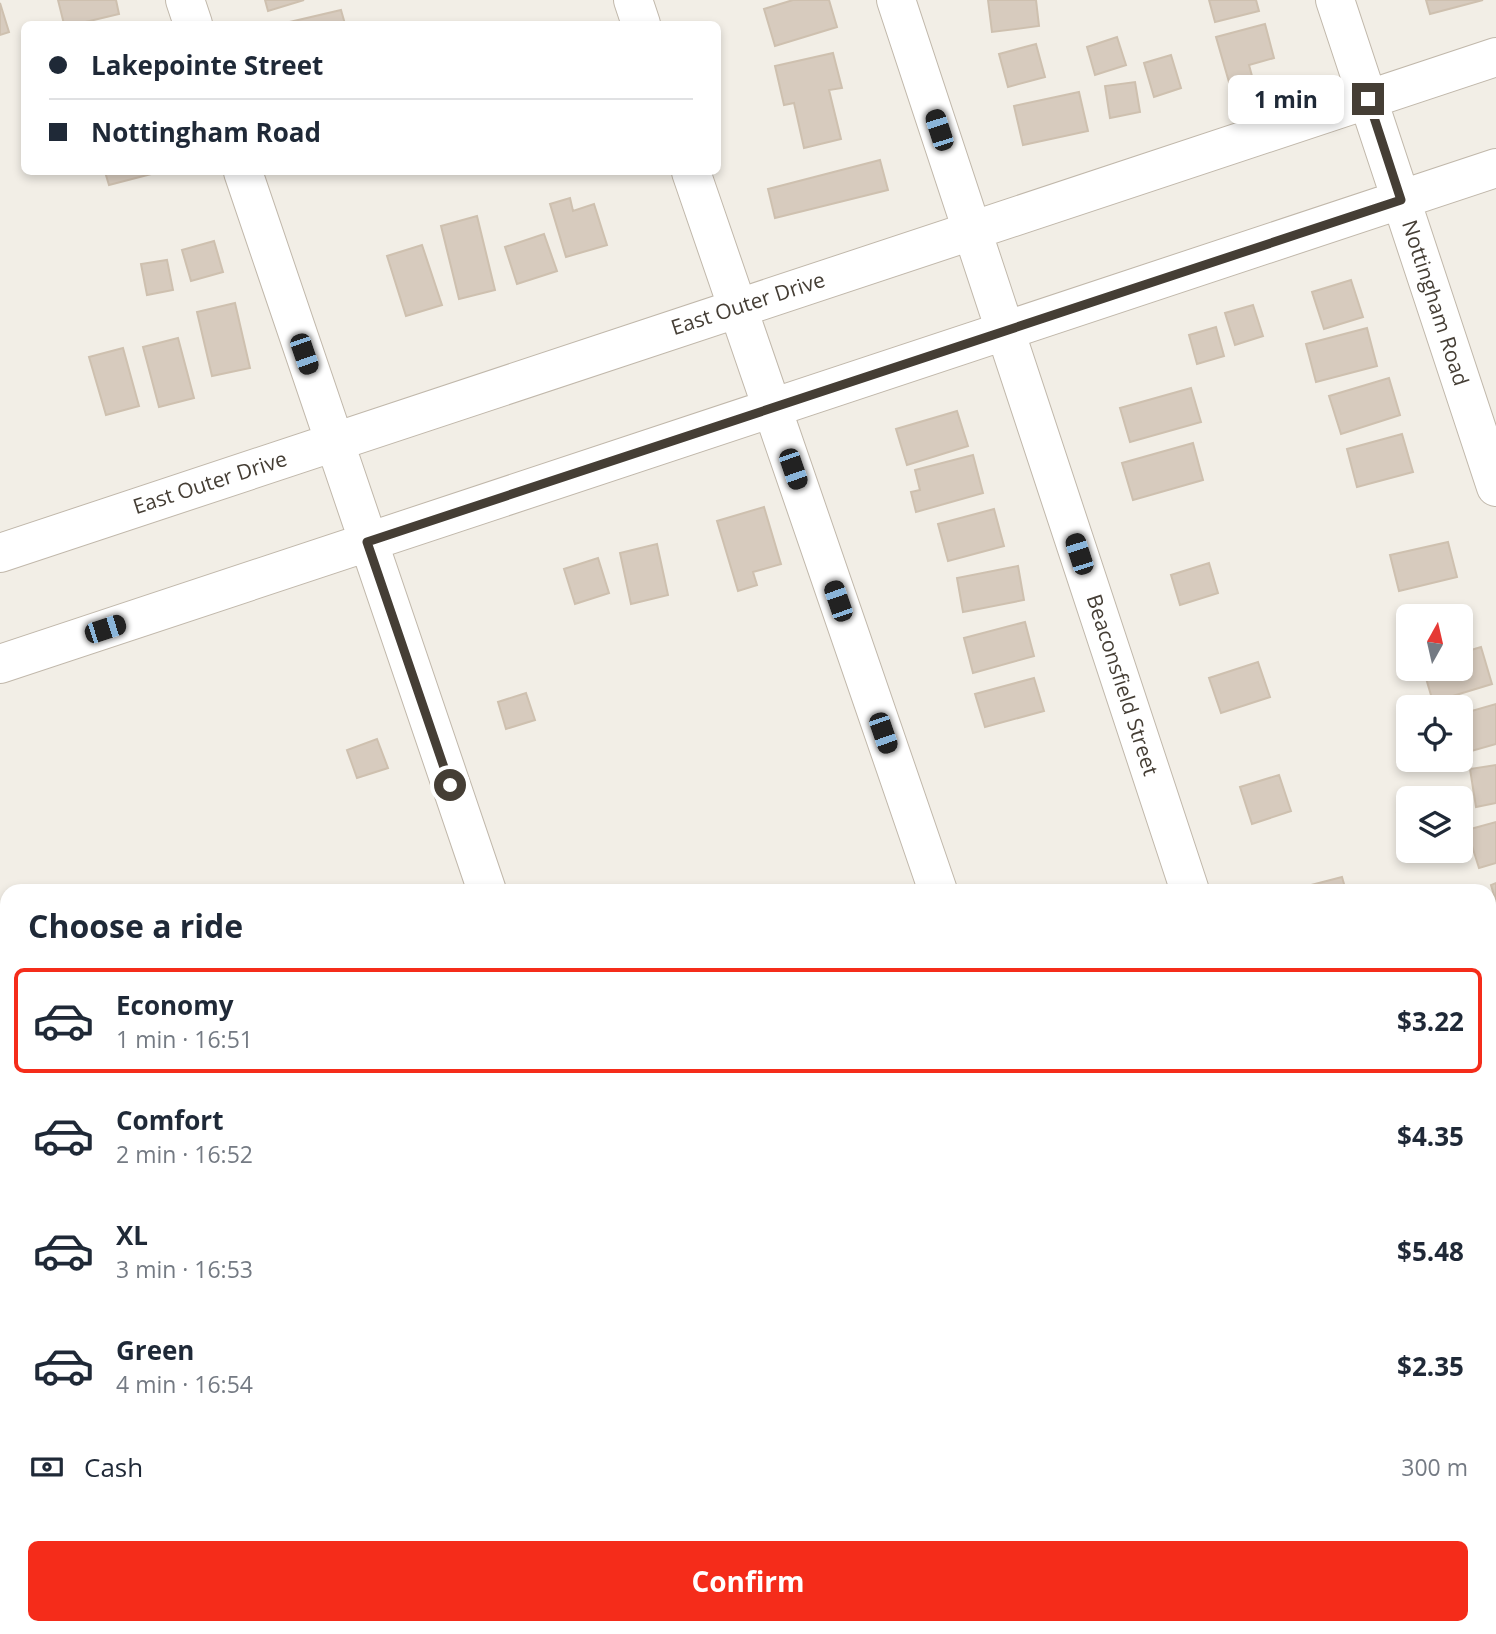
<!DOCTYPE html>
<meta charset="utf-8">
<style>
:root{--surface:#fff;--page:#f2f2f3;--text:#1f2937;--muted:#747a83;--line:#e0e1e3;--accent:#f52c1a}
body{margin:0;font-family:"Open Sans",sans-serif;background:var(--page);color:var(--text);height:100vh;display:flex;flex-direction:column;font-size:26px;white-space:nowrap}
*{box-sizing:border-box;margin:0}
p{font-size:23px;color:var(--muted)}
.icon{flex:none;width:38px;height:38px;fill:none;stroke:currentColor;stroke-width:2;stroke-linecap:round;stroke-linejoin:round}
.map{position:relative;flex:1;overflow:hidden}
.panel{position:absolute;left:0px;top:884px;width:1496px;height:751px;display:flex;flex-direction:column;background:var(--surface);border-radius:21px 21px 0 0;box-shadow:0 4px 10px #0003}
.panel>*{flex:none}
.banner{position:absolute;left:21px;top:21px;width:700px;height:154px;border-radius:10px;box-shadow:0 4px 10px #0003;display:grid;align-content:center;height:154px;padding:0 28px;background:var(--surface)}
.needle{width:46px;rotate:8deg}
.buttons{position:absolute;left:1396px;top:604px;display:grid;gap:14px}
.buttons a{display:grid;place-items:center;width:77px;height:77px;border-radius:10px;background:var(--surface);box-shadow:0 4px 10px #0003;font-size:35px}
.end{position:absolute;width:32px;height:32px;margin:-16px;border:9px solid #453e35;background:#fff;box-shadow:0 0 0 4px #fff}
.from{border-radius:50%}
.bubble{position:absolute;height:49px;border-radius:10px;background:var(--surface);box-shadow:0 4px 10px #0003;font-size:23px;font-weight:700;line-height:49px;text-align:center}
.car{position:absolute;width:21px;height:42px;margin:-21px -10px;border-radius:9px;box-shadow:0 0 5px 2px #0007;background:linear-gradient(#222 24%,#8ab4d8 0 40%,#222 0 76%,#8ab4d8 0 86%,#222 0)}
.banner b{display:flex;align-items:center;gap:24px;height:66px;font-size:26px}
.banner b+b{border-top:2px solid var(--line)}
.banner i{width:18px;height:18px;background:var(--text)}
ul{padding:0;list-style:none}
li{display:flex;align-items:center;gap:21px;height:105px;margin:0 14px 10px;padding:0 14px;border:4px solid transparent;border-radius:10px}
li div{flex:1}
li b{display:block;font-size:26px}
li em{font-style:normal;font-weight:700}
li.on{border-color:var(--accent)}
li>.icon{width:63px;height:63px;stroke-width:1.5}
h2{padding:0 28px;font-size:32px;line-height:84px}
.pay{display:flex;align-items:center;gap:18px;height:77px;padding:0 28px;font-size:26px}
.pay p{margin-inline-start:auto}
.action{display:flex;gap:14px;margin-top:auto;padding:14px 28px}
.action a{flex:1;height:80px;border-radius:10px;background:var(--accent);color:#fff;font-size:28px;font-weight:700;line-height:80px;text-align:center}
.map>svg:first-child{display:block}
.building{fill:#d7cbbe;stroke:#cec0af;stroke-width:2}
.lines{fill:none;stroke-linecap:round;stroke-linejoin:round}
.minor-casing{stroke:#c1b8ab;stroke-width:40}
.minor{stroke:#fff;stroke-width:38}
.route{stroke:#453e35;stroke-width:9}
.labels{text-anchor:middle;stroke-width:5;stroke-linejoin:round;paint-order:stroke}
.street-label{font-size:21px;fill:#453e35;stroke:#fff}
</style>
<div class="map">
<svg width="1496" height="1634" viewBox="0 0 1496 1634">
<rect width="100%" height="100%" fill="#f2eee6"/>
<path class="building" d="M58 0H116L119 14 77 24H64Z
M265 0H304L268 11Z
M793 0H829L837 27 775 46 764 9Z
M988 0H1036L1039 26 992 32Z
M1209 0H1256L1259 11 1215 22Z
M1426 0H1483L1430 14Z
M0 3 9 32 0 35Z
M341 10 345 24H281Z
M1265 24 1274 58 1249 65 1252 76 1229 82 1216 37Z
M1117 37 1126 65 1095 75 1087 47Z
M1036 44 1045 77 1008 87 999 54Z
M833 53 842 88 829 90 841 139 804 148 794 103 784 105 775 66Z
M1171 55 1181 88 1154 97 1144 63Z
M1135 82 1140 112 1110 118 1105 86Z
M1079 92 1088 131 1023 145 1014 106Z
M880 160 888 190 775 218 768 189Z
M105 172H159L109 185Z
M570 198 573 211 594 204 607 245 566 257 550 204Z
M477 216 495 290 459 299 441 226Z
M544 234 557 271 517 284 505 247Z
M214 241 223 272 191 281 182 250Z
M422 245 442 305 406 316 387 256Z
M167 260 173 290 147 295 141 264Z
M1351 280 1363 317 1324 329 1312 292Z
M235 303 250 368 212 376 197 312Z
M1253 305 1263 336 1235 345 1225 313Z
M1216 327 1224 356 1197 364 1189 335Z
M1367 328 1377 366 1316 382 1306 344Z
M178 338 194 398 159 407 143 347Z
M123 348 139 406 106 415 89 357Z
M1389 378 1400 415 1341 434 1329 396Z
M1191 388 1201 422 1130 442 1120 408Z
M957 411 968 446 907 465 896 429Z
M1402 434 1413 472 1357 487 1347 449Z
M1193 443 1203 480 1133 500 1122 463Z
M973 455 983 493 916 512 911 492 920 490 915 470Z
M764 507 781 564 753 572 757 585 738 591 717 521Z
M994 509 1004 546 948 561 938 524Z
M1448 542 1457 577 1399 591 1390 555Z
M657 544 668 595 631 604 620 553Z
M598 558 609 593 575 604 564 569Z
M1209 563 1218 593 1180 605 1171 575Z
M1018 566 1024 600 963 612 957 578Z
M1025 622 1034 656 973 673 964 638Z
M1481 647 1492 684 1433 702 1423 668H1461V653Z
M1258 662 1270 697 1221 713 1209 678Z
M1034 678 1044 711 985 727 975 694Z
M526 693 535 720 506 729 498 702Z
M1496 704V744L1461 754V714Z
M377 739 388 768 357 778 347 750Z
M1496 765V803L1476 807 1470 769Z
M1279 775 1291 811 1252 824 1240 787Z
M1409 812V842L1400 843 1397 813Z
M1496 822V863L1479 868 1467 830Z
M1342 877 1346 891H1288Z
M1496 883V902L1491 885Z"/>
<g class="lines">
<defs>
<path id="minor" d="M185 0 193 24
M633 0 641 24
M896 0 1190 891
M1335 0 1496 487
M243 172 487 891
M691 172 938 891
M0 553 1496 57
M0 664 1496 168
M0 1041 7 1062
M1489 1109 1496 1106
M0 1604 7 1602
M195 1628 198 1634
M736 1628 738 1634
M1181 1628 1183 1634
M1435 1628 1437 1634"/>
</defs>
<use href="#minor" class="minor-casing"/>
<use href="#minor" class="minor"/>
</g>
<g class="lines">
<path class="route" d="M450 785 367 542 1401 200 1368 99"/>
</g>
<g class="labels">
<g class="street-label">
<text transform="translate(1435 303) rotate(72)" y="7">Nottingham Road</text>
<text transform="translate(748 304) rotate(-18)" y="7">East Outer Drive</text>
<text transform="translate(210 483) rotate(-18)" y="7">East Outer Drive</text>
<text transform="translate(1122 685) rotate(72)" y="7">Beaconsfield Street</text>
</g>
</g>
</svg>
<div class="buttons">
<a><svg class="needle" viewBox="-14 -14 28 28"><path d="M0-13l5 13h-10z" fill="#e53935"/><path d="M0 13l5-13h-10z" fill="#747a83"/></svg></a>
<a><svg class="icon" aria-label="locate" viewBox="0 0 24 24"><circle cx="12" cy="12" r="6"/><path d="M12 2v4M12 18v4M2 12h4M18 12h4"/></svg></a>
<a><svg class="icon" aria-label="layers" viewBox="0 0 24 24"><path d="M12 4l9 5-9 5-9-5zM3 14l9 5 9-5"/></svg></a>
</div>
<i class="end from" style="left:450px;top:785px"></i>
<i class="end" style="left:1368px;top:99px"></i>
<div class="bubble" style="left:1228px;top:75px;width:116px">1 min</div>
<i class="car" style="left:939px;top:130px;rotate:342deg"></i>
<i class="car" style="left:304px;top:354px;rotate:161deg"></i>
<i class="car" style="left:793px;top:469px;rotate:161deg"></i>
<i class="car" style="left:1079px;top:554px;rotate:342deg"></i>
<i class="car" style="left:838px;top:601px;rotate:341deg"></i>
<i class="car" style="left:105px;top:629px;rotate:72deg"></i>
<i class="car" style="left:883px;top:733px;rotate:161deg"></i>
<div class="banner">
<b><i class="from"></i>Lakepointe Street</b>
<b><i></i>Nottingham Road</b>
</div>
<section class="panel">
<h2>Choose a ride</h2>
<ul>
<li class="on"><svg class="icon" aria-label="car" viewBox="0 0 24 24"><path d="M5 17H2v-5l4-1 3-4h7l3 4 3 1v5h-3M9 17h6M6 11h13"/><circle cx="7" cy="17" r="2"/><circle cx="17" cy="17" r="2"/></svg><div><b>Economy</b><p>1 min · 16:51</p></div><em>$3.22</em></li>
<li><svg class="icon" aria-label="car" viewBox="0 0 24 24"><path d="M5 17H2v-5l4-1 3-4h7l3 4 3 1v5h-3M9 17h6M6 11h13"/><circle cx="7" cy="17" r="2"/><circle cx="17" cy="17" r="2"/></svg><div><b>Comfort</b><p>2 min · 16:52</p></div><em>$4.35</em></li>
<li><svg class="icon" aria-label="car" viewBox="0 0 24 24"><path d="M5 17H2v-5l4-1 3-4h7l3 4 3 1v5h-3M9 17h6M6 11h13"/><circle cx="7" cy="17" r="2"/><circle cx="17" cy="17" r="2"/></svg><div><b>XL</b><p>3 min · 16:53</p></div><em>$5.48</em></li>
<li><svg class="icon" aria-label="car" viewBox="0 0 24 24"><path d="M5 17H2v-5l4-1 3-4h7l3 4 3 1v5h-3M9 17h6M6 11h13"/><circle cx="7" cy="17" r="2"/><circle cx="17" cy="17" r="2"/></svg><div><b>Green</b><p>4 min · 16:54</p></div><em>$2.35</em></li>
</ul>
<div class="pay"><svg class="icon" aria-label="cash" viewBox="0 0 24 24"><path d="M3 7h18v10H3z"/><circle cx="12" cy="12" r="2"/></svg>Cash<p>300 m</p></div>
<div class="action"><a>Confirm</a></div>
</section>
</div>
